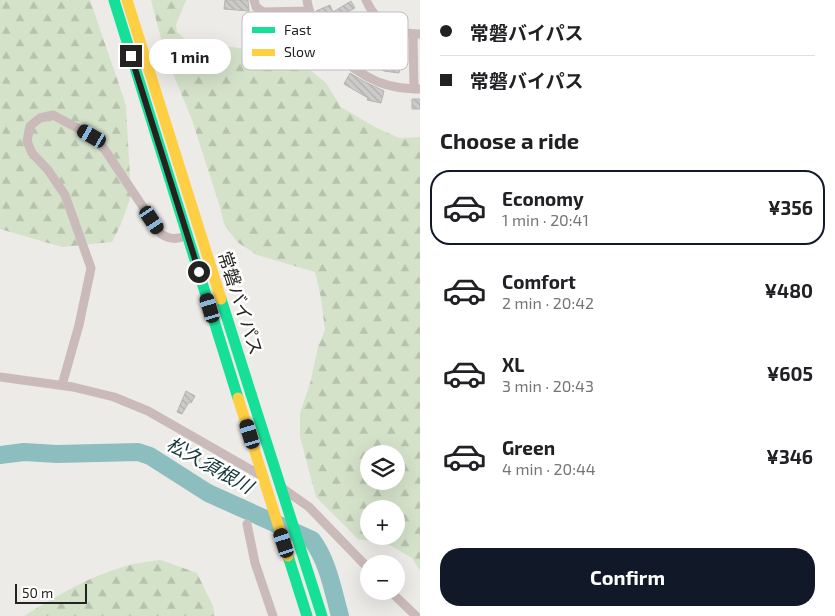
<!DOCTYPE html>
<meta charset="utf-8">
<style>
:root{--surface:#fff;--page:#f6f6f6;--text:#202124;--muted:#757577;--line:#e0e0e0;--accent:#111827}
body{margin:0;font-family:"Exo 2","Noto Sans JP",sans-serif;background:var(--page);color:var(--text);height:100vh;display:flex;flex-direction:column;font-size:19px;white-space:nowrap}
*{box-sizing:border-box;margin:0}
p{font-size:16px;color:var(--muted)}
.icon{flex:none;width:28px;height:28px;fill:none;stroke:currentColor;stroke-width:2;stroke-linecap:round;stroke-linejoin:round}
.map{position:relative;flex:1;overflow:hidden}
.details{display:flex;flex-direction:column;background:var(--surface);width:415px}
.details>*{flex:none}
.banner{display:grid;align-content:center;height:110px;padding:0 20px;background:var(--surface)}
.tools{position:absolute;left:360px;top:445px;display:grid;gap:10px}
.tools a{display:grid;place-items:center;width:45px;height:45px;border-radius:50%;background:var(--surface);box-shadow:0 5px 20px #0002;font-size:25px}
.scale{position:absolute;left:15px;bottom:12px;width:72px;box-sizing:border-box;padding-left:5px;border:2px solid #242321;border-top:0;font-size:14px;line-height:18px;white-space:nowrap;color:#242321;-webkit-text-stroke:4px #fff;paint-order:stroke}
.end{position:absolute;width:22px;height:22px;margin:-11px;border:6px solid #242321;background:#fff;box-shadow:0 0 0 2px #fff}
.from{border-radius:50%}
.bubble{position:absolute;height:35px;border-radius:18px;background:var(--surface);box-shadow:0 5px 20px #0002;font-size:16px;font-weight:700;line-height:35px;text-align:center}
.car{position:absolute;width:15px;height:30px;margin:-15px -8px;border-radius:6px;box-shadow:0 0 4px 1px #0007;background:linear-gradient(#222 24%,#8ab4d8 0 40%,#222 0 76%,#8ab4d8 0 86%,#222 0)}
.banner b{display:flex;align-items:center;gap:18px;height:48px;font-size:19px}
.banner b+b{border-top:1px solid var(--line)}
.banner i{width:12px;height:12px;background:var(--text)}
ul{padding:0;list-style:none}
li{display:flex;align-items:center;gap:15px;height:75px;margin:0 10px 8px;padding:0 10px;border:2px solid transparent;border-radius:20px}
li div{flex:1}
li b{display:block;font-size:19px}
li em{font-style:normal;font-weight:700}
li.current{border-color:var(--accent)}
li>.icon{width:45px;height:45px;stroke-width:1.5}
h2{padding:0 20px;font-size:22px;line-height:60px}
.cta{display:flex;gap:10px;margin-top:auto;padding:10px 20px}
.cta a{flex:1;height:58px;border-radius:20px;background:var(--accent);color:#fff;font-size:20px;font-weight:700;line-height:58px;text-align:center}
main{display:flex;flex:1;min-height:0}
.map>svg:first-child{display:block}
.forest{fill:url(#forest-firs);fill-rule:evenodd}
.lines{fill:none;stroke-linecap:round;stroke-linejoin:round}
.river{stroke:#8dbebf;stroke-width:18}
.building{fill:url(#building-back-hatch);stroke:#b6b5b2}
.street{stroke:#cabbba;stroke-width:9}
.fast{stroke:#16e098;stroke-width:11}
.slow{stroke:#ffcf43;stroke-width:11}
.fast-bridge{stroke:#16e098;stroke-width:11}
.slow-bridge{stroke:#ffcf43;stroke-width:11}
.route{stroke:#242321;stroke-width:6}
.labels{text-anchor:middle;stroke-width:5;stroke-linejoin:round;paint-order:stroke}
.street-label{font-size:18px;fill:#242321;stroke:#fff}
.water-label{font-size:19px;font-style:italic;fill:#123537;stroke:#fff}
.key{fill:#fff;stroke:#bdbdbc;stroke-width:1}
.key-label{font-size:14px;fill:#242321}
</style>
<main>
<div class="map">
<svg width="420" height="616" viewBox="0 0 420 616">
<defs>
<pattern id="forest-firs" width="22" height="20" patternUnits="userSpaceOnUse" patternTransform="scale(1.25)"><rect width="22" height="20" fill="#d5e2ca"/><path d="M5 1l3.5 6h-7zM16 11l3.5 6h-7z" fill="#b7c2ad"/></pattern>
<pattern id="building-back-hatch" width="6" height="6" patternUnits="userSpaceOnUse" patternTransform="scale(1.25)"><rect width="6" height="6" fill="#cccbc9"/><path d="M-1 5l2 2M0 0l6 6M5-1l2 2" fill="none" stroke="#afaeac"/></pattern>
</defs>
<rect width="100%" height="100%" fill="#ecebe8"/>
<path class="forest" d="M0 0H90L126 105 131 196 121 224 112 242 62 247 0 229Z
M151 0H186L176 25 177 32 189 43 232 47 268 52 304 65 326 83 341 107 375 127 399 138 420 137V571L412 558 386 543 358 539 316 497 300 437V413L311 380 318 347 325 330 321 298 315 272 257 255 237 242 224 224 220 207 192 120 165 54ZM369 454H396V481H369ZM369 509H396V536H369Z
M161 560 197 573 213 606 215 616H24C58 595 95 573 134 564 142 562 152 561 161 560Z"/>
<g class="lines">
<path class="river" d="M0 455 24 452 57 454 138 452 150 456 208 493 312 540C328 561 333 591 340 616"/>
</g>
<path class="building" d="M225 0H248L249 11 224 9Z
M351 1 355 8 338 17 348 30 365 18 373 29 397 39 390 58 402 60 399 73 384 71 367 62V61L343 41 331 24 324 27 316 11 330 5 333 12Z
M350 73 363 81 384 91 381 103 367 100 368 98 344 84Z
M412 99H420V109H412Z
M186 391 195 396 191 403 189 402 182 414 177 412Z
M190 448 202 455 199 462 187 455Z"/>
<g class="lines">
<path class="street" d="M254 0 256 7 263 12 309 11
M307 0C312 35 346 68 378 82 391 87 406 89 420 89
M366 0C376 23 395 34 420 34
M413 34 414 89
M0 377 73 387 114 397 148 411 262 476
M62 385 79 325 91 268 65 195 48 170 32 153 27 141 30 126 40 118 53 115 92 136 105 150 161 234C171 240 176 239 187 236
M282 488 309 507 369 569
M247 524 255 563 273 616
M390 591 416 616"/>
<path class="fast" d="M114 0 238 398
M221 299 251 394"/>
<path class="slow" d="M127 0 221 299"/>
<path class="fast-bridge" d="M251 394 322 616
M288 556 307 616"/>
<path class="slow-bridge" d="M238 398 288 556"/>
</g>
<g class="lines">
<path class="route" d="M131 56 199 272"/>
</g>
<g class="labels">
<g class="street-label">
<text transform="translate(240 303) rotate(72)" y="6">常磐バイパス</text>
</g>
<g class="water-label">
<text transform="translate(210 465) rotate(29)" y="7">松久須根川</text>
</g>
</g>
<rect x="242" y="12" width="166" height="58" rx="8" class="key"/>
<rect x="252" y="27" width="23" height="6" fill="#16e098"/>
<rect x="252" y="49" width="23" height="7" fill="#ffcf43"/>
<g class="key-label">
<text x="284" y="35">Fast</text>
<text x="284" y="57">Slow</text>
</g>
</svg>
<div class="tools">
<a><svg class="icon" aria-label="layers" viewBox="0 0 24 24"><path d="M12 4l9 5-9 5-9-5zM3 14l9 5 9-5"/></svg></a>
<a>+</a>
<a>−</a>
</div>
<div class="scale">50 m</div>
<i class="end from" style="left:199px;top:272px"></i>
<i class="end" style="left:131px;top:56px"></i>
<div class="bubble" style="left:149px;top:39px;width:82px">1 min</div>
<i class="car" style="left:92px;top:136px;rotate:300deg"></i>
<i class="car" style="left:152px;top:220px;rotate:146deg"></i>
<i class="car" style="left:210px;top:308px;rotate:343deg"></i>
<i class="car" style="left:250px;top:434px;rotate:343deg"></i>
<i class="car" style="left:284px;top:543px;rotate:342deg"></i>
</div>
<section class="details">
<div class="banner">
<b><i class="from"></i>常磐バイパス</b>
<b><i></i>常磐バイパス</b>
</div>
<h2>Choose a ride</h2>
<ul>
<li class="current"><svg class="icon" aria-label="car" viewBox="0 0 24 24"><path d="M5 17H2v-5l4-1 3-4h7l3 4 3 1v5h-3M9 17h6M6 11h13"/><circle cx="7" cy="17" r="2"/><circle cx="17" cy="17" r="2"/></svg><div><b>Economy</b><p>1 min · 20:41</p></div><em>¥356</em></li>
<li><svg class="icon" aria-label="car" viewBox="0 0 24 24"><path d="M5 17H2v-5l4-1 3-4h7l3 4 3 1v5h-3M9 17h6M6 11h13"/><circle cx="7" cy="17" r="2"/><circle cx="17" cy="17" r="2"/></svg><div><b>Comfort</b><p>2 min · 20:42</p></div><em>¥480</em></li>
<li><svg class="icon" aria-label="car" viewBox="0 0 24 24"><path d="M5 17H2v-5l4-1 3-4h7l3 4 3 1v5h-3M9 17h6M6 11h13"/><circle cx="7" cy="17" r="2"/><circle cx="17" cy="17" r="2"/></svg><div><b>XL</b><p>3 min · 20:43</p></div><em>¥605</em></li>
<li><svg class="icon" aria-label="car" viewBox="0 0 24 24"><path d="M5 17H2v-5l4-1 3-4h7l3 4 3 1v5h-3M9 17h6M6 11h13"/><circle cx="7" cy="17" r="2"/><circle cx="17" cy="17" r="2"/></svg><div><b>Green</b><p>4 min · 20:44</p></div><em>¥346</em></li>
</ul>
<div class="cta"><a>Confirm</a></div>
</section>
</main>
